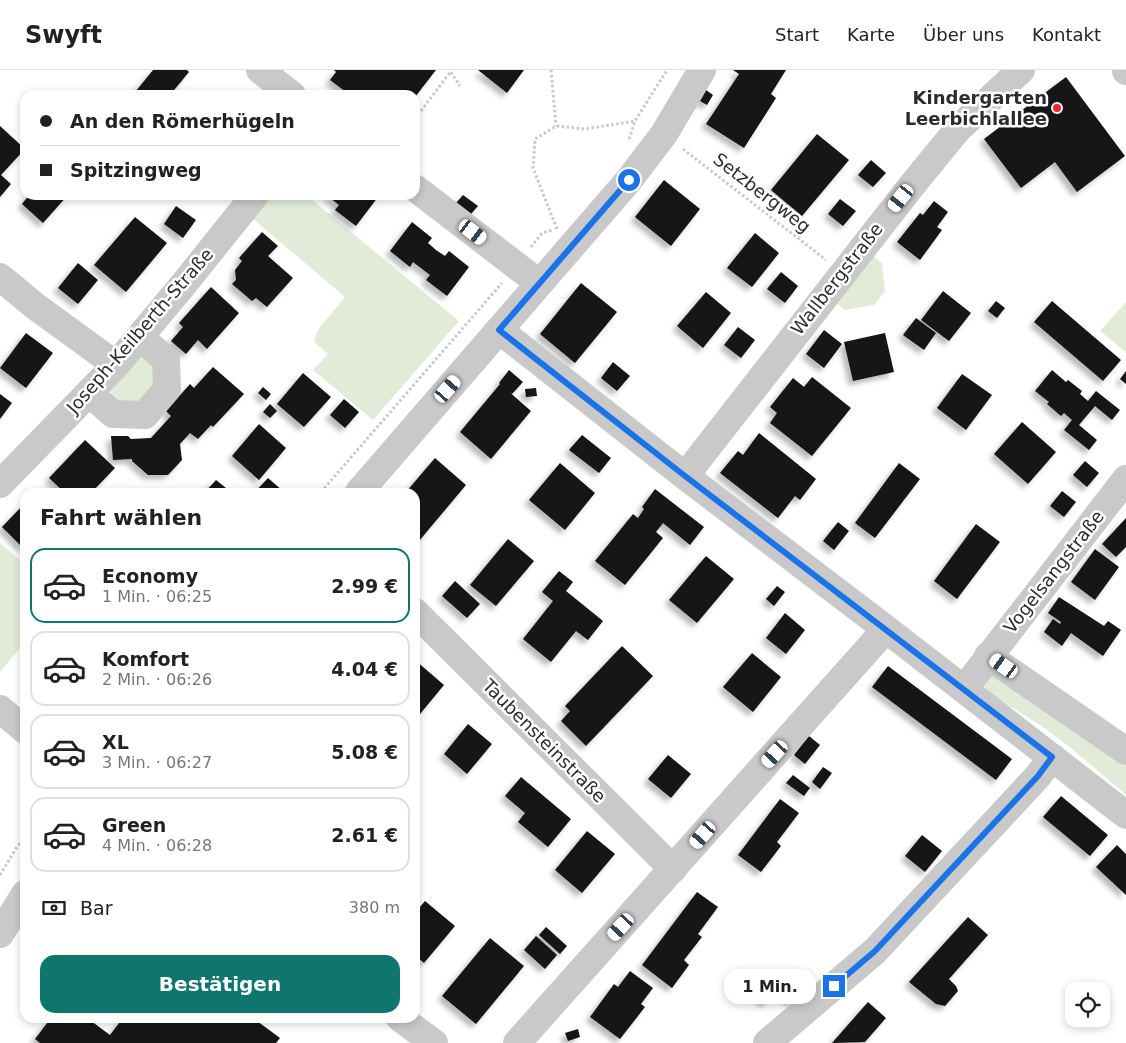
<!DOCTYPE html>
<html lang="de">
<meta charset="utf-8">
<style>
:root{--surface:#fff;--page:#f2f2f2;--text:#222;--muted:#767676;--line:#e0e0e0;--accent:#0f766e}
body{margin:0;font-family:"DejaVu Sans",sans-serif;background:var(--page);color:var(--text);height:100vh;display:flex;flex-direction:column;font-size:19px;white-space:nowrap}
*{box-sizing:border-box;margin:0}
p{font-size:16px;color:var(--muted)}
.icon{flex:none;width:28px;height:28px;fill:none;stroke:currentColor;stroke-width:2;stroke-linecap:round;stroke-linejoin:round}
.map{position:relative;flex:1;overflow:hidden}
.panel{position:absolute;left:20px;top:418px;width:400px;height:535px;display:flex;flex-direction:column;background:var(--surface);border-radius:15px;box-shadow:0 2px 8px #0003}
.panel>*{flex:none}
.hud{position:absolute;left:20px;top:20px;width:400px;height:110px;border-radius:15px;box-shadow:0 2px 8px #0003;display:grid;align-content:center;height:110px;padding:0 20px;background:var(--surface)}
.buttons{position:absolute;left:1065px;top:912px;display:grid;gap:10px}
.buttons a{display:grid;place-items:center;width:45px;height:45px;border-radius:10px;background:var(--surface);box-shadow:0 2px 8px #0003;font-size:25px}
.end{position:absolute;width:22px;height:22px;margin:-11px;border:6px solid #1a73e8;background:#fff;box-shadow:0 0 0 2px #fff}
.from{border-radius:50%}
.bubble{position:absolute;height:35px;border-radius:15px;background:var(--surface);box-shadow:0 2px 8px #0003;font-size:16px;font-weight:700;line-height:35px;text-align:center}
.car{position:absolute;width:15px;height:30px;margin:-15px -8px;border-radius:6px;box-shadow:0 0 4px 1px #0007;background:linear-gradient(#fff 24%,#345 0 40%,#fff 0 76%,#345 0 86%,#fff 0)}
.hud b{display:flex;align-items:center;gap:18px;height:48px;font-size:19px}
.hud b+b{border-top:1px solid var(--line)}
.hud i{width:12px;height:12px;background:var(--text)}
ul{padding:0;list-style:none}
li{display:flex;align-items:center;gap:15px;height:75px;margin:0 10px 8px;padding:0 10px;border:2px solid var(--line);border-radius:15px}
li div{flex:1}
li b{display:block;font-size:19px}
li em{font-style:normal;font-weight:700}
li.selected{border-color:var(--accent)}
li>.icon{width:45px;height:45px;stroke-width:1.5}
h2{padding:0 20px;font-size:22px;line-height:60px}
.pay{display:flex;align-items:center;gap:12px;height:55px;padding:0 20px;font-size:19px}
.pay p{margin-inline-start:auto}
.action{display:flex;gap:10px;margin-top:auto;padding:10px 20px}
.action a{flex:1;height:58px;border-radius:15px;background:var(--accent);color:#fff;font-size:20px;font-weight:700;line-height:58px;text-align:center}
header{display:flex;align-items:center;gap:30px;box-sizing:border-box;height:70px;padding:0 25px;background:var(--surface);border-bottom:1px solid var(--line)}
header strong{font-size:24px}
nav{display:flex;gap:28px;margin-inline-start:auto;font-size:18px}
.map>svg:first-child{display:block}
.green{fill:#e2ebd8}
.building{fill:#131313;filter:url(#shadow)}
.lines{fill:none;stroke-linecap:round;stroke-linejoin:round}
.path{stroke:#c9c9c9;stroke-width:3;stroke-dasharray:2.5 2.5;stroke-linecap:butt}
.minor{stroke:#c9c9c9;stroke-width:28}
.route{stroke:#1a73e8;stroke-width:6}
.poi-dot{fill:#e23;stroke:#fff;stroke-width:2}
.labels{text-anchor:middle;stroke-width:5;stroke-linejoin:round;paint-order:stroke}
.poi-label{font-size:18px;font-weight:bold;fill:#2c2c2c;stroke:#fff;text-anchor:end}
.street-label{font-size:18px;fill:#2c2c2c;stroke:#fff}
</style>
<header>
<strong>Swyft</strong>
<nav><a>Start</a><a>Karte</a><a>Über uns</a><a>Kontakt</a></nav>
</header>
<div class="map">
<svg width="1126" height="973" viewBox="0 0 1126 973">
<defs>
<filter id="shadow"><feDropShadow dx="-4.5" dy="4.5" stdDeviation="2.5" flood-color="#0004"/></filter>
</defs>
<rect width="100%" height="100%" fill="#fff"/>
<path class="green" d="M271 125H306L459 251 373 350 313 300 328 284 314 272 317 261 345 227 252 148Z
M873 186 882 193 885 221 874 235 845 240 837 234Z
M1126 232V282L1100 261Z
M140 285 151 287 155 317 141 333 115 331 109 319Z
M0 473 25 494V572L0 602Z
M997 605 1126 691V725C1091 695 1056 663 1016 640 1004 633 990 627 983 614L988 607Z"/>
<path class="building" d="M153 0H187L189 2 170 25H140L136 21Z
M334 0H436L415 27V25H350L330 10 336 2Z
M478 0H524L507 23Z
M733 0H786L771 24 776 28 744 78 706 54 739 4Z
M1066 7 1125 86 1077 122 1055 92 1021 118 984 69Z
M706 20 713 25 707 35 700 31Z
M0 56 25 79 1 105 11 114 0 127Z
M817 64 849 90 802 146 771 120Z
M871 90 886 103 873 117 858 105Z
M664 110 700 139 671 176 635 147Z
M29 125H68L43 153 22 134Z
M326 125H376L378 127 356 156 335 140 339 135Z
M463 125 478 136 471 144 456 133Z
M840 129 856 141 843 156 828 144Z
M934 131 948 142 937 157 942 160 920 190 897 172 920 143 923 145Z
M176 136 196 150 183 168 164 154Z
M135 147 167 173 126 222 94 195Z
M412 152 432 168 428 173 436 180 445 186 449 181 469 197 447 226 426 210 430 205 413 192 410 197 390 181Z
M262 162 278 176 268 186 293 208 267 237 256 228 252 231 232 214 236 210 235 200 242 191 239 188Z
M755 163 779 183 752 217 727 198Z
M78 193 98 210 78 234 58 218Z
M781 202 798 216 785 233 767 219Z
M581 213 617 242 575 293 540 264Z
M211 217 239 243 207 279 198 270 186 284 171 271 183 257 179 253Z
M943 221 971 243 949 271 921 250Z
M706 222 731 243 703 278 677 256Z
M996 231 1005 238 997 248 988 241Z
M1052 231 1121 290 1103 311 1034 252Z
M916 248 936 263 924 280 903 265Z
M738 257 755 270 741 288 724 275Z
M824 260 842 274 824 298 806 284Z
M26 263 53 283 26 318 0 298Z
M885 263 894 302 853 311 844 272Z
M613 292 630 306 617 321 601 308Z
M213 297 244 324 213 357 211 355 198 369 190 363 180 374 182 390 168 405H148L132 391V389L113 390 111 366H128L131 369 151 368 171 346 166 341 190 314 194 318Z
M509 300 523 312 512 324 507 320 531 341 491 389 460 362 500 314 499 313Z
M1052 300 1066 312 1068 310 1082 321 1080 324 1088 331 1096 321 1120 340 1112 350 1095 336 1079 355 1097 370 1089 380 1064 360 1072 350 1064 343 1061 346 1047 334 1049 332 1035 321Z
M1126 301V314L1120 309Z
M303 303 331 327 304 357 277 334Z
M962 304 992 325 966 360 937 338Z
M812 307 851 338 812 386 770 353 777 343 770 337 793 308 804 317Z
M263 317 271 324 266 330 258 323Z
M536 318 537 326 526 327 525 319Z
M0 324 12 333 0 349Z
M344 329 359 342 345 358 330 345Z
M270 334 277 341 270 348 263 342Z
M1022 352 1056 382 1028 414 994 384Z
M259 354 286 378 259 410 232 386Z
M759 363 816 409 800 430 795 426 778 448 720 403 738 381 743 385Z
M582 365 611 388 599 403 569 380Z
M85 370 115 398 92 422H64L49 408Z
M435 388 466 415 419 471 415 468V422H406Z
M1085 391 1099 403 1087 417 1073 405Z
M560 393 595 423 565 460 529 430Z
M899 393 920 409 875 468 855 453Z
M268 408 283 421 282 422H255Z
M216 410 231 422H205Z
M655 419 704 457 690 475 663 453 656 462 663 468 625 515 595 491 633 444 638 448 644 439 642 437Z
M1062 421 1076 432 1064 447 1050 436Z
M25 433V480L2 457Z
M1126 448V477L1116 487 1102 474Z
M838 452 849 461 834 480 823 471Z
M976 454 1000 472 957 529 934 511Z
M508 469 534 491 496 536 470 515Z
M1095 479 1119 497 1095 530 1071 512Z
M706 486 734 509 697 553 669 530Z
M559 501 573 512 566 521 603 551 588 570 576 561 551 592 523 569 553 531 542 522Z
M455 511 480 534 467 548 442 526Z
M777 516 785 522 774 536 766 529Z
M1059 527 1104 556 1108 551 1121 560 1103 586 1071 563 1062 576 1044 562 1053 549 1060 554 1061 552 1048 543Z
M785 543 805 560 786 584 766 568Z
M622 576 653 606 586 676 561 651 570 641 565 636Z
M752 583 781 607 753 642 723 617Z
M415 590 444 615 415 650Z
M888 596 1012 689 996 710 872 617Z
M468 654 492 674 467 704 444 684Z
M809 666 820 675 805 694 794 685Z
M668 685 691 704 671 728 648 709Z
M823 697 832 703 820 719 812 712Z
M793 705 810 718 804 726 786 713Z
M521 707 571 749 548 777 518 752 525 743 505 726Z
M1061 726 1108 765 1090 786 1043 747Z
M780 729 799 743 777 772 781 776 761 802 738 785Z
M587 761 615 784 582 823 555 800Z
M922 765 942 781 925 802 905 786Z
M1117 775 1126 784V825L1096 797Z
M697 822 718 837 698 864 702 867 684 890 689 895 672 918 642 895Z
M425 831 455 856 424 893 415 885V843Z
M968 847 988 865 949 909 956 916 958 921 945 936 936 934 909 912Z
M546 857 567 876 560 884 539 865Z
M536 866 557 885 545 899 524 880Z
M490 868 524 896 476 954 442 926Z
M782 899 804 915 792 932 770 915Z
M630 901 653 918 641 934 645 937 620 969 590 947 614 914 618 917Z
M763 912 775 922 766 933 754 923Z
M868 932 886 948 865 972 832 973Z
M51 948H87L110 965 123 948H253L280 968 276 973H40L35 969Z
M578 959 580 967 568 971 565 963Z"/>
<g class="lines">
<path class="path" d="M551 0 556 56
M451 2 460 16
M415 49 451 1
M629 69 635 51 667 0
M683 79 826 190
M557 159 533 98 535 69 556 56 585 59 635 51
M531 177 542 163 553 160
M321 422 502 213
M0 805 17 777 25 767"/>
<path class="minor" d="M260 0 292 25
M1126 0V1
M415 118 539 213
M0 207 35 236 116 295
M499 260 685 406 886 559 1126 745
M89 323 113 344 145 345 167 319 166 290 140 267
M685 406 913 114 958 59 1021 0
M0 414 116 295 183 215 255 125
M359 422 629 110 664 64 702 0
M415 542 673 799
M988 586 1126 681
M964 619 1126 409
M0 639 25 660
M0 864 25 824
M400 948 434 973
M517 973 886 559
M767 973 875 881 1038 706 1052 687"/>
</g>
<g class="lines">
<path class="route" d="M629 110 499 260 685 406 1052 687 1038 706 875 881 834 916"/>
</g>
<circle class="poi-dot" cx="1057" cy="38" r="5"/>
<g class="labels">
<g class="poi-label">
<text x="1047" y="34">Kindergarten<tspan x="1047" dy="21">Leerbichlallee</tspan></text>
</g>
<g class="street-label">
<text transform="translate(762 123) rotate(38)" y="6">Setzbergweg</text>
<text transform="translate(837 209) rotate(-52)" y="6">Wallbergstraße</text>
<text transform="translate(140 261) rotate(-49)" y="6">Joseph-Keilberth-Straße</text>
<text transform="translate(1054 502) rotate(-52)" y="6">Vogelsangstraße</text>
<text transform="translate(544 671) rotate(45)" y="6">Taubensteinstraße</text>
</g>
</g>
</svg>
<div class="buttons">
<a><svg class="icon" aria-label="locate" viewBox="0 0 24 24"><circle cx="12" cy="12" r="6"/><path d="M12 2v4M12 18v4M2 12h4M18 12h4"/></svg></a>
</div>
<i class="end from" style="left:629px;top:110px"></i>
<i class="end" style="left:834px;top:916px"></i>
<div class="bubble" style="left:724px;top:899px;width:92px">1 Min.</div>
<i class="car" style="left:901px;top:128px;rotate:219deg"></i>
<i class="car" style="left:473px;top:162px;rotate:127deg"></i>
<i class="car" style="left:448px;top:319px;rotate:41deg"></i>
<i class="car" style="left:1004px;top:596px;rotate:305deg"></i>
<i class="car" style="left:775px;top:684px;rotate:222deg"></i>
<i class="car" style="left:703px;top:765px;rotate:221deg"></i>
<i class="car" style="left:621px;top:857px;rotate:222deg"></i>
<div class="hud">
<b><i class="from"></i>An den Römerhügeln</b>
<b><i></i>Spitzingweg</b>
</div>
<section class="panel">
<h2>Fahrt wählen</h2>
<ul>
<li class="selected"><svg class="icon" aria-label="car" viewBox="0 0 24 24"><path d="M5 17H2v-5l4-1 3-4h7l3 4 3 1v5h-3M9 17h6M6 11h13"/><circle cx="7" cy="17" r="2"/><circle cx="17" cy="17" r="2"/></svg><div><b>Economy</b><p>1 Min. · 06:25</p></div><em>2.99 €</em></li>
<li><svg class="icon" aria-label="car" viewBox="0 0 24 24"><path d="M5 17H2v-5l4-1 3-4h7l3 4 3 1v5h-3M9 17h6M6 11h13"/><circle cx="7" cy="17" r="2"/><circle cx="17" cy="17" r="2"/></svg><div><b>Komfort</b><p>2 Min. · 06:26</p></div><em>4.04 €</em></li>
<li><svg class="icon" aria-label="car" viewBox="0 0 24 24"><path d="M5 17H2v-5l4-1 3-4h7l3 4 3 1v5h-3M9 17h6M6 11h13"/><circle cx="7" cy="17" r="2"/><circle cx="17" cy="17" r="2"/></svg><div><b>XL</b><p>3 Min. · 06:27</p></div><em>5.08 €</em></li>
<li><svg class="icon" aria-label="car" viewBox="0 0 24 24"><path d="M5 17H2v-5l4-1 3-4h7l3 4 3 1v5h-3M9 17h6M6 11h13"/><circle cx="7" cy="17" r="2"/><circle cx="17" cy="17" r="2"/></svg><div><b>Green</b><p>4 Min. · 06:28</p></div><em>2.61 €</em></li>
</ul>
<div class="pay"><svg class="icon" aria-label="cash" viewBox="0 0 24 24"><path d="M3 7h18v10H3z"/><circle cx="12" cy="12" r="2"/></svg>Bar<p>380 m</p></div>
<div class="action"><a>Bestätigen</a></div>
</section>
</div>
